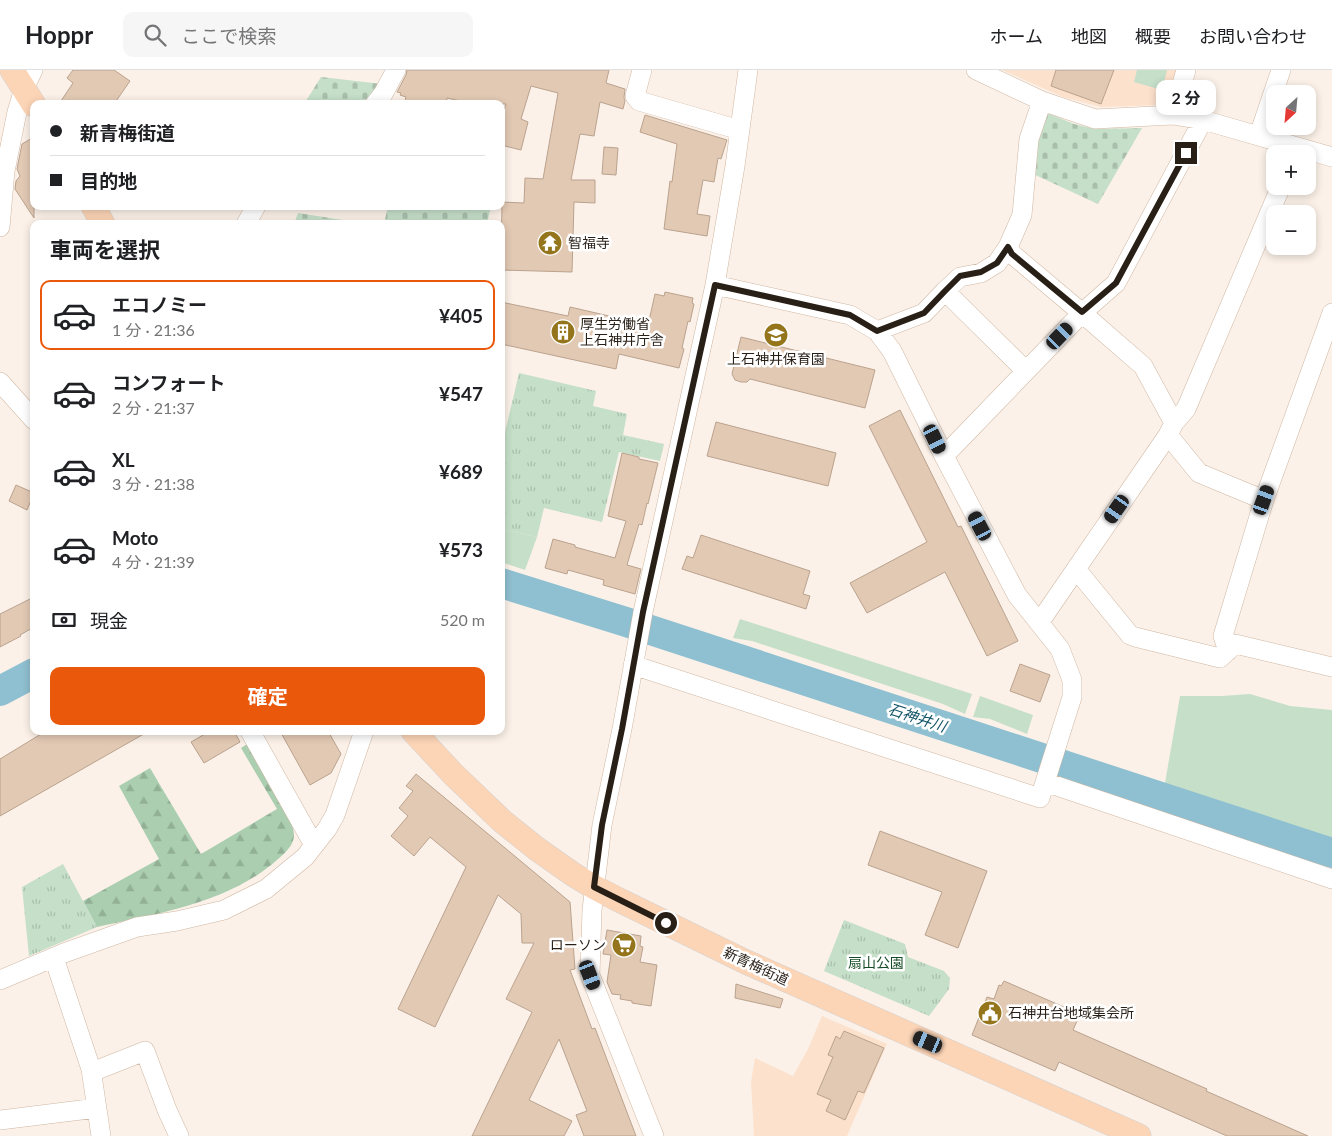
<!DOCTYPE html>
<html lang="ja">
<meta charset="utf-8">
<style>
:root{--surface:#fff;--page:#f6f6f6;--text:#202124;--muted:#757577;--line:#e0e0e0;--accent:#ea580c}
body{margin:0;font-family:Lato,"Noto Sans JP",sans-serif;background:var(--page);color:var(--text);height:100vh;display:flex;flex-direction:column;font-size:19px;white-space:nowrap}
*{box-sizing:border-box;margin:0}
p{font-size:16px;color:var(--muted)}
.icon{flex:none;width:28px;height:28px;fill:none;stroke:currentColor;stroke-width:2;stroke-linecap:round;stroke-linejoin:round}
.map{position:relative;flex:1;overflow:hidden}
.side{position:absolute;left:30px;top:150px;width:475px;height:515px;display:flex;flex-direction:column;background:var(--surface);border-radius:10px;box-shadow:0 2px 8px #0003}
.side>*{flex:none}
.top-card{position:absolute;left:30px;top:30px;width:475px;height:110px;border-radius:10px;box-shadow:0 2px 8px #0003;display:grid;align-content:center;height:110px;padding:0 20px;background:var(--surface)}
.needle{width:32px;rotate:206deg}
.tools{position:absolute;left:1266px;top:15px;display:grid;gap:10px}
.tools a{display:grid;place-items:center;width:50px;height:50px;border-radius:10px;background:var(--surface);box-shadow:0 2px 8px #0003;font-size:25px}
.end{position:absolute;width:22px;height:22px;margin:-11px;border:6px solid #281f17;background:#fff;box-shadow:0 0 0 2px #fff}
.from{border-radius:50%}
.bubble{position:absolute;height:35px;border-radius:10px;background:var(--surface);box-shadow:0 2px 8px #0003;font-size:16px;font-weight:700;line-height:35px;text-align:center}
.car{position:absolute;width:15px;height:30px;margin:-15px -8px;border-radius:6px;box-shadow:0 0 4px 1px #0007;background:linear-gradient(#222 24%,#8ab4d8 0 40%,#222 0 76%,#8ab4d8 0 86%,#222 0)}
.top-card b{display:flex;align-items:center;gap:18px;height:48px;font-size:19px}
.top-card b+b{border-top:1px solid var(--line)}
.top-card i{width:12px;height:12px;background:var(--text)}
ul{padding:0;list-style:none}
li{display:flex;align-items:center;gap:15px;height:70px;margin:0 10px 8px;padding:0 10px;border:2px solid transparent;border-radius:10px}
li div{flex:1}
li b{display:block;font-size:19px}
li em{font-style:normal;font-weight:700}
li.on{border-color:var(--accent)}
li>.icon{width:45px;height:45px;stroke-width:1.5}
h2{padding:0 20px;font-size:22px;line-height:60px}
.pay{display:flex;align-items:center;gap:12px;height:55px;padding:0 20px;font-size:19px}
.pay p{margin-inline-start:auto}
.cta{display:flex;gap:10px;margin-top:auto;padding:10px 20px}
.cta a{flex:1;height:58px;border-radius:10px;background:var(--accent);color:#fff;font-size:20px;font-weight:700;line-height:58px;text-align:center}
header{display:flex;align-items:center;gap:30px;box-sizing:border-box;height:70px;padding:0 25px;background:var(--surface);border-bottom:1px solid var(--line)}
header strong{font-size:24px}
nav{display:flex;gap:28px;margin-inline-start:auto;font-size:18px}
.search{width:350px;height:45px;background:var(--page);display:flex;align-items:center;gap:12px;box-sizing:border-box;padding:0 18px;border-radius:10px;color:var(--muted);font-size:19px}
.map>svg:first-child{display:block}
.built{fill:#fce1cc}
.green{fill:#c5dfc9}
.forest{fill:url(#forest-firs)}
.cemetery{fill:url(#cemetery-stones)}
.park{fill:url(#park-tufts)}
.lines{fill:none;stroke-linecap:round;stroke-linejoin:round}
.river{stroke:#8fc0d1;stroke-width:30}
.building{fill:#e2c9b4;stroke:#baa28e}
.minor-casing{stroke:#d0b7a3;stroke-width:20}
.major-casing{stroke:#d4d2d1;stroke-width:25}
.minor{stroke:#fff;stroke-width:19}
.major{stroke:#fcd4b6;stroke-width:24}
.route{stroke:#281f17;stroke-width:6}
.labels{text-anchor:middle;stroke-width:5;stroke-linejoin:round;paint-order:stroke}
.poi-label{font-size:14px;fill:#281f17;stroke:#fff;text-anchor:start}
.park-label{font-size:14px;fill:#164c25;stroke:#fff}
.street-label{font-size:14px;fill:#281f17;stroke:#fff}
.water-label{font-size:15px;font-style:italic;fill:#135568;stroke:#fff}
</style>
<header>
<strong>Hoppr</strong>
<div class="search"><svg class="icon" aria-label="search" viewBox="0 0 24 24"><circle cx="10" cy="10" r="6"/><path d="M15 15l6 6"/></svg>ここで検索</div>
<nav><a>ホーム</a><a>地図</a><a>概要</a><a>お問い合わせ</a></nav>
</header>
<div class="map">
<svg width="1332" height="1066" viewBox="0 0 1332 1066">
<defs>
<pattern id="forest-firs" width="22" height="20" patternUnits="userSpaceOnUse" patternTransform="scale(1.25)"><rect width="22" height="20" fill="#aaceaf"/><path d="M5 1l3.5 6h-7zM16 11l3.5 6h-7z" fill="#92b096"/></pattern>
<pattern id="cemetery-stones" width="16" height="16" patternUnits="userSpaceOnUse" patternTransform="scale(1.25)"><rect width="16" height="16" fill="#c5dfc9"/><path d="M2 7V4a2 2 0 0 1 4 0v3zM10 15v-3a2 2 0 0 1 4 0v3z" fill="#a9bfac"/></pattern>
<pattern id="park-tufts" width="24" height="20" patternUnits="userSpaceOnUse" patternTransform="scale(1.25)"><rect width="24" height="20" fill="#c5dfc9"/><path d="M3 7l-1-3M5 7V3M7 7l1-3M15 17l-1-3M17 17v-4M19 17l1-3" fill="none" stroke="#a9bfac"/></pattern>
</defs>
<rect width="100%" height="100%" fill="#fbf1e8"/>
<path class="built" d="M1002 0H1178L1169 29 1163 35 1101 37 1063 27Z
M822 946 887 974 847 1066H754L751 1012 755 988 793 1006 808 979Z"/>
<path class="green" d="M1137 0H1167L1162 20 1134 12Z
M501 459 537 467 525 500 501 492Z
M740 549 972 624 965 644 943 634 752 571 733 568Z
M1250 624 1290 636 1332 640V769L1164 719 1180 626H1222Z
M980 626 1033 645 1027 664 990 649 973 647Z"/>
<path class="forest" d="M247 674C258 693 294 745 294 765 294 775 285 783 278 789 231 832 158 844 97 857L83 831 159 789 119 716 150 698 201 784 277 739 241 678Z"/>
<path class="cemetery" d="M321 7 382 14 378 21 365 34H304Z
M1045 42 1074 54 1095 59 1142 58 1098 134 1031 103 1039 57Z
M388 136H491L487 154H384Z
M298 143 368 154H294Z"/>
<path class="park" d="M519 303 596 321 593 336 627 344 623 365 664 374 660 391 619 382 602 452 544 438 537 467 501 459V379Z
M63 794 97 857 29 886 22 817Z
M844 850 905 874 908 887 944 901 950 908 949 919 929 946 824 901Z"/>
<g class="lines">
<path class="river" d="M501 513 623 551 1332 783
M0 621 34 603"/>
</g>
<path class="building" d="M73 0H114L130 11 114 34H59L73 13 67 8Z
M407 0H609L606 13 625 19 624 28 625 31 623 39 600 32 594 66 580 64 571 110H595V133L574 132 572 202 501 200 502 132 524 133 525 108 543 109 558 23 531 16 521 49 528 52 521 80 501 75V48L506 34H474L447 28 446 34H417L405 31 406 27 400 25 401 23 397 22 406 5Z
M1056 0H1114L1101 34 1051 16Z
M645 45 727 70 721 89 718 88 714 112 703 110 697 144 710 146 707 166 664 159 670 111 672 112 677 74 640 62Z
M34 67V148L15 119 16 111 20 106 17 99 22 74Z
M604 77 618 78 616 105 602 104Z
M665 222 693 228 692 233 694 234 690 252 688 251 682 278 684 279 679 298 619 284 616 299 501 274V232L568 246 570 237 648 255 655 224 664 226Z
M741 267 875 300 865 338 750 309 747 312H741L735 310 732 304Z
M900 340 958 457 961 456 1018 571 987 586 945 502 867 543 850 513 927 472 869 356Z
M716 352 836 383 828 416 707 386Z
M622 383 639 387V389L658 393 648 434 647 433 642 455 639 454 627 495 641 499 635 524 603 515 604 510 568 500 567 504 545 498 553 469 575 475V477L615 488 626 451 608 446Z
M16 415 34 423 27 440 9 431Z
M701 465 810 501 803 524 810 526 806 539 682 499 687 486 693 488Z
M34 527V557L20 565 21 566 0 577V544Z
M1020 594 1050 605 1040 632 1010 621Z
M46 661H149L0 746V689Z
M210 661H234L240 672 204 693 191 672Z
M280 661H328L341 684 331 703 310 715Z
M416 704 570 832 575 899 570 900 592 959 595 958 636 1066H584L576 1045 587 1041 559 969 529 1030 572 1051 564 1066H472L532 942 506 929 534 873H522L521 844 498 825 435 957 398 939 466 797 430 767 414 786 391 766 408 746 399 738 413 721 406 716Z
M880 761 987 801 958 878 925 865 942 822 868 795Z
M607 860 641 866 640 876 643 877 640 892 657 895 651 936 632 933V931L620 929 621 925 612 924 607 912 611 885 603 884Z
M1004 911 1080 944 1073 960 1207 1019 1206 1021 1308 1066H1227L1059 992 1055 1001 972 965 987 927 994 929 999 915 1001 916Z
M736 914 783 929 780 938 735 928Z
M844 961 884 978 864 1023 858 1021 845 1050 826 1041 831 1030 817 1024 833 987 828 985 836 966 840 969Z"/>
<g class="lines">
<defs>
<path id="minor" d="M642 0 635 26 639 31 740 60
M976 0 1042 31 1095 49 1173 45 1203 50 1332 87
M375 34 383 24 396 0
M1173 45 1186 0
M1259 65 1281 0
M246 154 256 136
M0 157 5 101 17 42 24 19 33 0
M1008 177 1012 184 1082 243 1143 296 1174 353
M945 221 1026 301
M877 261 924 243 945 221 960 207 981 203 997 193 1008 177 1022 145 1029 69 1042 31
M0 312 34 350
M1168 365 1199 403 1264 430
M944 386 1082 243 1116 213 1203 50
M1076 499 1130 565 1135 567 1220 588 1235 574 1332 597
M1039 553 1168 365 1174 353 1186 339 1281 116
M1228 581 1223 566 1264 430 1332 243
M633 595 1040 728 1072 627V610L1060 579 1017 525 944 386 892 281 877 261 850 245 715 215
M250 661 314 775
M1045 712 1332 809
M54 888 91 999 97 1000 145 981 167 1040 179 1066
M0 910 64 883 137 857 177 851 224 840 266 819 305 787 327 759 335 745 364 661
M91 999 101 1066
M0 1050 97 1038
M654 1066 590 905 592 840 602 755 622 659 643 542 715 215 735 96 748 0"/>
<path id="major" d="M12 0 34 35
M93 136 103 154
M413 661 453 704 502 751 537 779 574 805 594 817 617 829 746 892 1139 1066"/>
</defs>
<use href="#minor" class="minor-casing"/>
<use href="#major" class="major-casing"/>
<use href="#minor" class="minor"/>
<use href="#major" class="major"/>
</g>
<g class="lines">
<path class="route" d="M666 853 594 817 602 755 622 659 643 542 715 215 850 245 877 261 924 243 945 221 960 206 981 202 997 193 1008 177 1012 184 1082 242 1116 213 1186 83"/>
</g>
<defs>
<symbol id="temple-disc" viewBox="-11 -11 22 22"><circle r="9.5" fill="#94751c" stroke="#fff"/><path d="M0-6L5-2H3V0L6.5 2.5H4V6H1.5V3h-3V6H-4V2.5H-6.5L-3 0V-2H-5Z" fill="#fff"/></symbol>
<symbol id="building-disc" viewBox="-11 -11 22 22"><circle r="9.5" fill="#94751c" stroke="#fff"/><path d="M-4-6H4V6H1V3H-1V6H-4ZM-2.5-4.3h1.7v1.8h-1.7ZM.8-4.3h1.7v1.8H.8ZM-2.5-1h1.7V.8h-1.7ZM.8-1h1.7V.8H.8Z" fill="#fff"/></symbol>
<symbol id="school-disc" viewBox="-11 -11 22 22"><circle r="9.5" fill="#94751c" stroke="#fff"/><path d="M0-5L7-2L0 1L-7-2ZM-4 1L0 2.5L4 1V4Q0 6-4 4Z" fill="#fff"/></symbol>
<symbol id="supermarket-disc" viewBox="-11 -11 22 22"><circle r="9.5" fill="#94751c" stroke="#fff"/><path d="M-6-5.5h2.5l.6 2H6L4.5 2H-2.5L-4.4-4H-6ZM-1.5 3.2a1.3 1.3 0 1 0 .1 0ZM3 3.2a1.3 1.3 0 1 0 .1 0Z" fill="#fff"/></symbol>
<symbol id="civic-disc" viewBox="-11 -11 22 22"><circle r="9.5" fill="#94751c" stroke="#fff"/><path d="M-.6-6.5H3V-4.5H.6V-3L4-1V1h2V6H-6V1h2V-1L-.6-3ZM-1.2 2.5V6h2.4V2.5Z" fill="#fff"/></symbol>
</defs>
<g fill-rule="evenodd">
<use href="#temple-disc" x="536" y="159" width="28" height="28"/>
<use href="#building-disc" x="549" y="248" width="28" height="28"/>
<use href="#school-disc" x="762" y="251" width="28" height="28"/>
<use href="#supermarket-disc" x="610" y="861" width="28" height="28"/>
<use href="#civic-disc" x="976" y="929" width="28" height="28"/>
</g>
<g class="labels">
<g class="poi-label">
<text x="568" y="178">智福寺</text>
<text x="580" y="259">厚生労働省<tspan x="580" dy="16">上石神井庁舎</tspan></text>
<text x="776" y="294" text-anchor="middle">上石神井保育園</text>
<text x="606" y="880" text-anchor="end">ローソン</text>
<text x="1008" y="948">石神井台地域集会所</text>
</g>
<g class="park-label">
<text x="876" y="898">扇山公園</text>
</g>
<g class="street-label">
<text transform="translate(756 896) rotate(25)" y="5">新青梅街道</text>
</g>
<g class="water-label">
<text transform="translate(917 648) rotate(18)" y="5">石神井川</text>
</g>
</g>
</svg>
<div class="tools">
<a><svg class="needle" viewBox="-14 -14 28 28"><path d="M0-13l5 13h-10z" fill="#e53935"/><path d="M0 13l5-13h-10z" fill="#757577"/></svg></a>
<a>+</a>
<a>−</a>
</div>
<i class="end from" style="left:666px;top:853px"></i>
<i class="end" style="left:1186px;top:83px"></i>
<div class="bubble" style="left:1156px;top:10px;width:60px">2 分</div>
<i class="car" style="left:1060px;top:266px;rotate:44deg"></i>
<i class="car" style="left:935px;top:369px;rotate:154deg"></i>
<i class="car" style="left:1264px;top:430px;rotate:20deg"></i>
<i class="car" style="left:1117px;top:439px;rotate:215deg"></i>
<i class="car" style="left:980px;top:456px;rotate:332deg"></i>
<i class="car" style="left:590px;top:905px;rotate:159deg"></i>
<i class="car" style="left:928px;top:972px;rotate:293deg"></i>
<div class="top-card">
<b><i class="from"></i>新青梅街道</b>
<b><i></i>目的地</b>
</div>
<section class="side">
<h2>車両を選択</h2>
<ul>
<li class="on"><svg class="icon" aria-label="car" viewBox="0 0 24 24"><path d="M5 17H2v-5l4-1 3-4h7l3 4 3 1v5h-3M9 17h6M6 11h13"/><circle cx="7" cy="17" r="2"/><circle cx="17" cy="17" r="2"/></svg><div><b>エコノミー</b><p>1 分 · 21:36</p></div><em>¥405</em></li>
<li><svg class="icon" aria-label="car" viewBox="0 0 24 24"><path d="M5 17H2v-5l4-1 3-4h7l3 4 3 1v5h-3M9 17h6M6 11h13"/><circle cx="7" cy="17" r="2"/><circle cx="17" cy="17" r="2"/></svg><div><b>コンフォート</b><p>2 分 · 21:37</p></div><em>¥547</em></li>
<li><svg class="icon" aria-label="car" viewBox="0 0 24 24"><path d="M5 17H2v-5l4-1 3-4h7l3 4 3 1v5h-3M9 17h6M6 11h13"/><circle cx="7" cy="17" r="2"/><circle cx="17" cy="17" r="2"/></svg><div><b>XL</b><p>3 分 · 21:38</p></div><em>¥689</em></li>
<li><svg class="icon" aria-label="car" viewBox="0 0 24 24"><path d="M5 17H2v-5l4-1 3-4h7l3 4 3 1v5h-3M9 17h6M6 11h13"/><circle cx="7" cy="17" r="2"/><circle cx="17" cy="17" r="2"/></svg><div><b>Moto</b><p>4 分 · 21:39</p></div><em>¥573</em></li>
</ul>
<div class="pay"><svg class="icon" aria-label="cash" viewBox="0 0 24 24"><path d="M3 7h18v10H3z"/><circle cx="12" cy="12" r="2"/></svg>現金<p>520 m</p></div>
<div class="cta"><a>確定</a></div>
</section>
</div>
